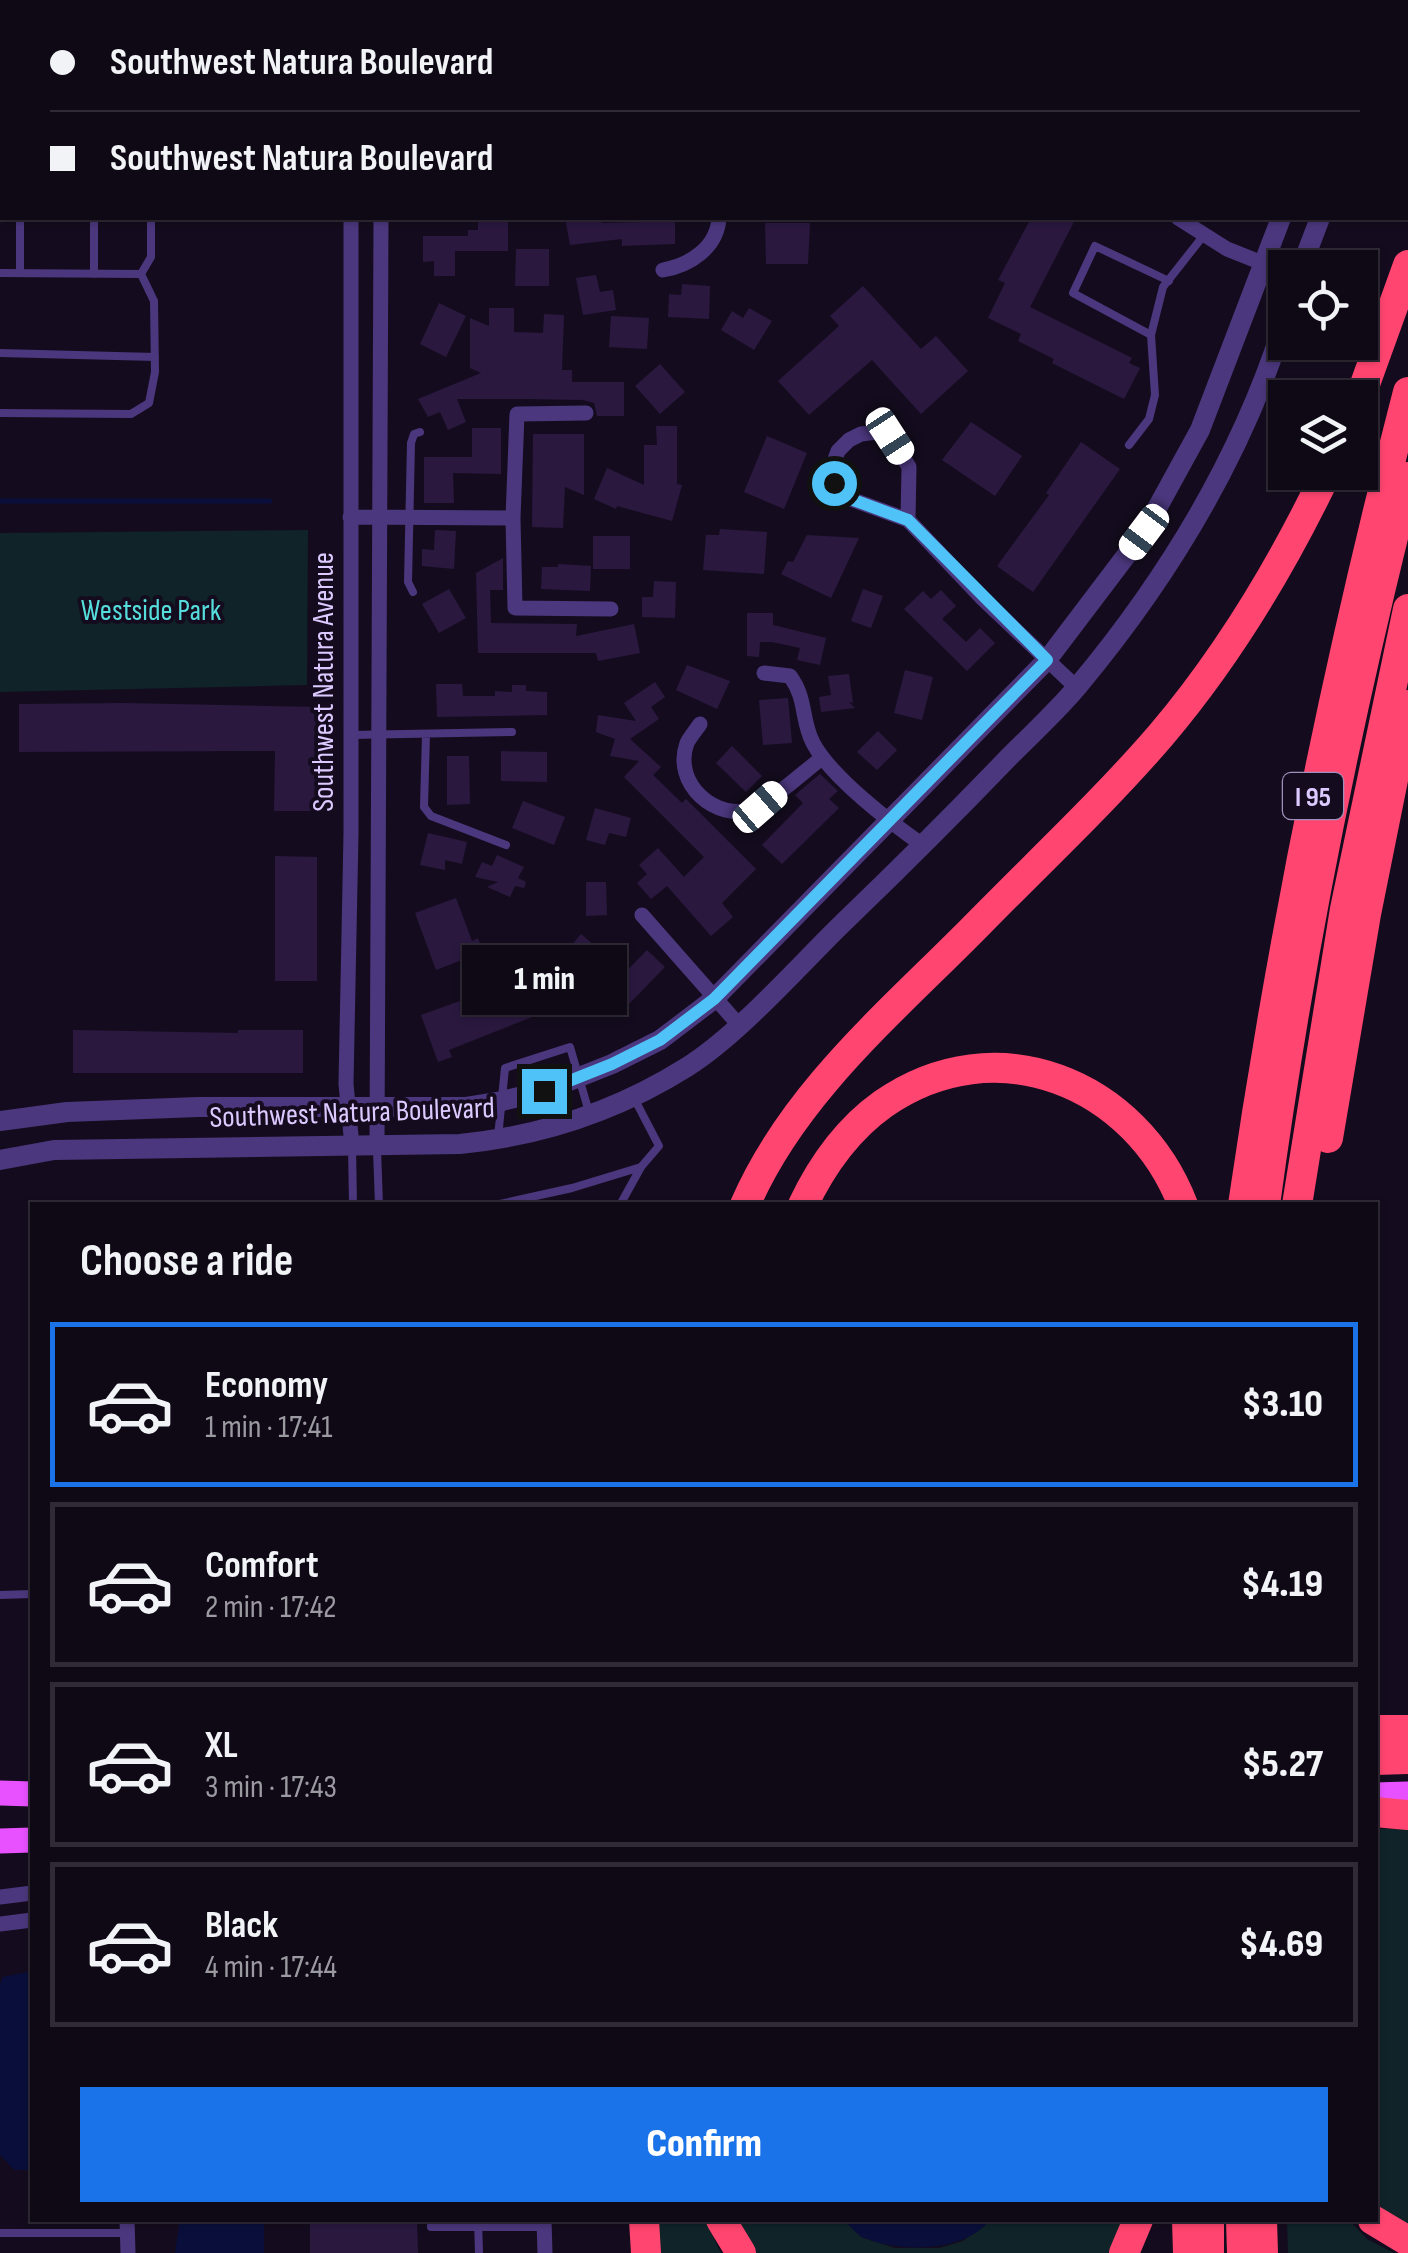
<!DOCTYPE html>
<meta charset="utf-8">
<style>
:root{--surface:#0f0916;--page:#18121f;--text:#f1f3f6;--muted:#9b9aa1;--line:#2f2a35;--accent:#1a73e8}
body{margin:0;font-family:"Sofia Sans Condensed",sans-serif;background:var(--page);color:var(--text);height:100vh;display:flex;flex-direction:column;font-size:38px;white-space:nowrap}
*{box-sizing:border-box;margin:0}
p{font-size:32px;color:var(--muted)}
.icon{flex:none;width:55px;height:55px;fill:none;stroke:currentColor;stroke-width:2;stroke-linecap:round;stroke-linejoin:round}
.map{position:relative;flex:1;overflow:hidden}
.details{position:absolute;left:30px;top:1202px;width:1348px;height:1020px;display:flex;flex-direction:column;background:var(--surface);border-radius:0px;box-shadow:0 2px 8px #0004,0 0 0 2px var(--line)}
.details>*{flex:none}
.top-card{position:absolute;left:0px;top:0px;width:1410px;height:220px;box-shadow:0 2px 8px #0004,0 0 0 2px var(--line);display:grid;align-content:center;height:220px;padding:0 50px;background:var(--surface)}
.controls{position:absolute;left:1268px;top:250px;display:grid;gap:20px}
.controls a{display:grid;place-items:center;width:110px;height:110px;border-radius:0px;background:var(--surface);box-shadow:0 2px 8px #0004,0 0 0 2px var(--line);font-size:50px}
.end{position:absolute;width:45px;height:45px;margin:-22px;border:12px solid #4fc3f7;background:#111;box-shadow:0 0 0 5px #111}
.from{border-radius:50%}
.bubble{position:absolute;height:70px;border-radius:0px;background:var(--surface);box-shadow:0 2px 8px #0004,0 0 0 2px var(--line);font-size:32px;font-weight:800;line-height:70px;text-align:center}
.car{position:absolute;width:30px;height:60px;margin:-30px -15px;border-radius:12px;box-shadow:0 0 8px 2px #0007;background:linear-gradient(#fff 24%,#345 0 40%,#fff 0 76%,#345 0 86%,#fff 0)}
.top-card b{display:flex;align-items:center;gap:35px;height:95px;font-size:38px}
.top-card b+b{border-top:2px solid var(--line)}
.top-card i{width:25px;height:25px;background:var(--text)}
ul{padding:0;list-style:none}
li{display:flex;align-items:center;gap:30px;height:165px;margin:0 20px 15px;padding:0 30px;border:5px solid var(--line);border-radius:0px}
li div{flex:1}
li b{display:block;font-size:38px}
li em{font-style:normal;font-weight:800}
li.active{border-color:var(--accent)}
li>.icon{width:90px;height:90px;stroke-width:1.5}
h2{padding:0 50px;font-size:45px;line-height:120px}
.cta{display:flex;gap:20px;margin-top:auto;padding:20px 50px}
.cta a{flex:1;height:115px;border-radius:0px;background:var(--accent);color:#fff;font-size:40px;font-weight:800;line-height:115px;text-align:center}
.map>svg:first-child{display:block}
.green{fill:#0f2328}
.water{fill:#090f3a}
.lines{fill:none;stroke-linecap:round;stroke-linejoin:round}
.stream{stroke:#090f3a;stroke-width:5}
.building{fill:#2a183f}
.service{stroke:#4b377d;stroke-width:8}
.minor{stroke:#4b377d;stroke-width:15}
.tertiary{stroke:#4b377d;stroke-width:20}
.primary{stroke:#e851ff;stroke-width:25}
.motorway{stroke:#ff4570;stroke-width:30}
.route{stroke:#4fc3f7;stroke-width:12}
.labels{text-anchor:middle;stroke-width:8;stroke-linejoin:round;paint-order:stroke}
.shield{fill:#140c1e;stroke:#a090bc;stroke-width:2.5}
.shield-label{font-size:28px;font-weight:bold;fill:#dcc9ff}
.park-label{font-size:30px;fill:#56dedd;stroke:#140c1e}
.street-label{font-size:30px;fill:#dcc9ff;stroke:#140c1e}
</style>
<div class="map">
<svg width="1408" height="2253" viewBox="0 0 1408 2253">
<rect width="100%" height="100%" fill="#140c1e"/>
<path class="green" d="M308 530 307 685 0 692V533Z
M1408 1828V2233L1375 2213V1829Z
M651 2220H705L721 2253H654Z
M735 2220H844L861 2237 895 2248H939L963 2241 990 2220H1128L1112 2253H756Z
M1287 2220H1349L1367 2239 1394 2253H1288Z"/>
<path class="water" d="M32 1971V2170H14L0 2155V1984L3 1977Z
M180 2220H264V2253H175Z
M844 2220H990C964 2253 898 2253 862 2237 856 2233 849 2225 844 2220Z"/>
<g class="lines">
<path class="stream" d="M0 501H270"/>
</g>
<path class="building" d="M478 218H508V251H455V276H434V261L423 262V236H468V230H478Z
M565 218H602V223L675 221V244L622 246V239L570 245Z
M1031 218H1076L1030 307 1132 358 1129 363 1140 368 1124 399 1052 363 1054 359 1018 341 1021 334 988 318 1005 283 998 280Z
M765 223H810L808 264H766Z
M516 249H549V286H515Z
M596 275 600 292 613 290 616 310 583 315 576 278Z
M682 284 710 286 709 319 668 317 669 294 681 295Z
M863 286 921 349 936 336 968 371 921 414 872 360 809 415 778 381 839 326 830 316Z
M439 303 466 316 446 357 420 344Z
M489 308H514V332L543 333 544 314 564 315 562 370H572V382H624V416H597L594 403 583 400 526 399H457L466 422 448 430 440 412 428 417 418 399 481 373 470 368V318L489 326Z
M749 308 772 321 754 350 721 330 732 311 743 318Z
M611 316 649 318 647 349 609 347Z
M660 364 685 392 660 414 635 386Z
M971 422 1022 456 995 496 942 460Z
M656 426H677V484L682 485 672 521 617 506 616 509 594 499 607 468 644 485V445H657Z
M472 428H501V474L453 473 454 503H424V457H472Z
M533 434H584V495L565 487 563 528 532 527Z
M767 436 807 453 784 509 744 492Z
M1081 442 1120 469 1033 592 997 566 1049 495 1046 493Z
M720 529 767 532 764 574 703 570 706 535H719Z
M435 530 456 531 454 569 422 566V549L434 550Z
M807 535 859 538 831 598 781 574 788 561 793 562Z
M593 536H630V569H593Z
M503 558V590H490L491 623 577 624 576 636 634 624 640 653 598 661 596 653H478L476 573Z
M558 564 591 566 590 591 541 589 542 567H558Z
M654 581 676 582 675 618 642 617V597H653Z
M449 589 466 618 439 633 422 604Z
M863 589 883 596 871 628 851 621Z
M941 590 956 606 942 619 966 642 980 628 995 643 967 671 904 609 923 591 931 599Z
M747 613H773V625L826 638 820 665 797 660 800 648 772 642H760L759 657 747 656Z
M687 665 730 681 717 709 676 690Z
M905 670 933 677 922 720 894 713Z
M849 674 853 703 849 702 855 708 821 712 819 697 831 695 828 676Z
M655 682 665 697 651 707 659 719 630 739 661 767 653 775 682 803 686 799 756 869 722 903 733 917 711 936 667 886 651 899 637 883 647 874 639 865 658 848 684 877 704 857 624 777 639 761 610 756 615 739 596 732 598 715 636 721 624 703Z
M436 684H462L463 696H495V691L512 692V685H526V691L547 692V715L437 717Z
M788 698 792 743 763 745 759 700Z
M126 703 317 707 316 811H274L275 751 19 752V704Z
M878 731 897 750 877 770 857 752Z
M732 746 762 776 746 792 716 763Z
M501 751 547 752V782L501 781Z
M447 756H469L470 804 447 805Z
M820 774 838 791 829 799 839 808 782 864 762 845 803 803 795 795Z
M523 801 565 817 554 845 512 828Z
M595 808 631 818 626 837 609 833 605 845 586 840Z
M428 833 467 842 462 864 445 860V870L420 865Z
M497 855 524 867 518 878 526 882 524 888 515 886 510 897 487 887 498 882 475 877 482 862 492 866Z
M275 856 317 857V981H275Z
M586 882H606L607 915 586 916Z
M456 898 472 941 478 938 483 952 436 970 415 913Z
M581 934 600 950 592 960 603 969 590 985 559 960Z
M647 950 665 967 629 1004 612 986Z
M531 952 555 1008 449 1050 452 1057 438 1062 421 1015 493 989 486 971Z
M73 1030 238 1033V1030H303V1073H73Z
M310 2220H417L418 2253H310Z"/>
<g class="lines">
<path class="service" d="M0 94H2
M20 218V273
M0 273 141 274 154 301 155 372 149 403 131 414 0 413
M94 274V218
M141 274 151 257V218
M1151 335 1073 293 1095 246 1169 281
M0 353 155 357
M1129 445 1149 419 1155 395 1151 335 1163 287 1204 235
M413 592 408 582 411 443 414 434 420 432
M426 734 424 807 431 816 506 845
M351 735 512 732
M498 1137 505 1068 570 1047 589 1112
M352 1146 353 1205
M377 1150 379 1205
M97 1204 365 1205
M59 1205H97
M405 1205 500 1204 572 1188 641 1167
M620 1205 641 1167 659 1146 634 1098
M0 1595 32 1594
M431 2220V2227H544
M478 2220 479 2253
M0 2233H128"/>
<path class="minor" d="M380 0V2
M351 2V0
M351 218V833L346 1084 352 1146
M1178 218 1227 249 1285 272
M663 270C690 265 717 248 719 218
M586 413 517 414 513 518 515 608 611 609
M350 517 513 518
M908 520 909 467 890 436 878 432 861 434 849 440 838 451 833 465 834 483 848 498 908 520 983 599 1077 688
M764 673 790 676C807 699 801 720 813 743 831 777 891 823 924 846
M700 724C696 730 690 737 687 743 672 784 716 822 754 809 768 804 807 769 822 758
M642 915 738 1024
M377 1145 381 218
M0 1897 32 1893
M0 1924 32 1920
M127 2220 128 2253
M544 2220 545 2253"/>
<path class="tertiary" d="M1354 2 1355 0
M1396 2 1397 0
M1301 268 1320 218
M0 1121 67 1112 198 1107H465L502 1101 544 1091 612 1064 660 1040 714 999 1047 660 1144 532 1200 430 1281 218
M0 1160 54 1150 460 1144C542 1136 617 1111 687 1067 741 1033 801 963 848 918 903 865 956 812 1009 757 1032 734 1057 711 1078 686 1168 578 1243 454 1285 319"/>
<path class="primary" d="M0 1793 32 1794
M1375 1795 1408 1794
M0 1841 32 1840"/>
<path class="motorway" d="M1360 398 1408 265
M1328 1138 1366 914 1408 705
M745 1205C794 1091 896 1008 981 921 1041 860 1105 800 1161 735 1228 656 1282 566 1327 472
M803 1205C821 1167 848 1129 883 1104 996 1025 1136 1083 1183 1205
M1243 1205C1283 931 1338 661 1408 392
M1265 1205C1298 960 1347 717 1408 477
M1297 1205 1345 909 1408 609
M1375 1730H1408
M1375 1760 1408 1759
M1375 1812 1408 1815
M644 2220 646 2253
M721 2220 741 2253
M1187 2220 1188 2253
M1209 2220V2253
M1241 2220 1242 2253
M1262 2220 1263 2253
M1373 2220 1408 2241
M1124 2253 1138 2220"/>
</g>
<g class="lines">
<path class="route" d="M544 1091 612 1064 660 1040 714 999 1047 660 908 520 848 498 834 483"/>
</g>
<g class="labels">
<rect class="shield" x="1283" y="773" width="60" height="46" rx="8"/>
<g class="shield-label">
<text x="1313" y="806">I 95</text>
</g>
<g class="park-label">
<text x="151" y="620">Westside Park</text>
</g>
<g class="street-label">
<text transform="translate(323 682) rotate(-90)" y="10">Southwest Natura Avenue</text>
<text transform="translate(352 1112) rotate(-2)" y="10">Southwest Natura Boulevard</text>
</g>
</g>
</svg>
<div class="controls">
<a><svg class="icon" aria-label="locate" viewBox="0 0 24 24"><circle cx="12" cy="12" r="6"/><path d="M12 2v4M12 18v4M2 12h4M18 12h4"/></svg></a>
<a><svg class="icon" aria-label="layers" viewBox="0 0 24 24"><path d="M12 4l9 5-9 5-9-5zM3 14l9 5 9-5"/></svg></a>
</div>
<i class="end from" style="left:834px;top:483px"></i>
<i class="end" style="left:544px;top:1091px"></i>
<div class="bubble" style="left:462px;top:945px;width:165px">1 min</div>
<i class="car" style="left:890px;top:436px;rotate:147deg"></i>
<i class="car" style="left:1144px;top:532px;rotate:217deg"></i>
<i class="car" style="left:760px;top:807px;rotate:49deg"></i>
<div class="top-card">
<b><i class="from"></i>Southwest Natura Boulevard</b>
<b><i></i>Southwest Natura Boulevard</b>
</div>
<section class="details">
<h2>Choose a ride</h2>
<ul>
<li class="active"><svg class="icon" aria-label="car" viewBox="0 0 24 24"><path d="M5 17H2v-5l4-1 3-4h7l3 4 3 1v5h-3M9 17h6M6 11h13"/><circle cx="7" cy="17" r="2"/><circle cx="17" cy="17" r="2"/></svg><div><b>Economy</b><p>1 min · 17:41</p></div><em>$3.10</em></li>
<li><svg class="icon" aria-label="car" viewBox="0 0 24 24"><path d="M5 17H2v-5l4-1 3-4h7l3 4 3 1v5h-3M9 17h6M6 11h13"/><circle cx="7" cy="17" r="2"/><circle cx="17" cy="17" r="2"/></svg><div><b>Comfort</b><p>2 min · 17:42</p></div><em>$4.19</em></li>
<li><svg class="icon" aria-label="car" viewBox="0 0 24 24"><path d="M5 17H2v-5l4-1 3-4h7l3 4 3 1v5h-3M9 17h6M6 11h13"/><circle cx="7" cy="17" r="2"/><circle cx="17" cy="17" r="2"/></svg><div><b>XL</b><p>3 min · 17:43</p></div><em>$5.27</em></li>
<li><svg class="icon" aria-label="car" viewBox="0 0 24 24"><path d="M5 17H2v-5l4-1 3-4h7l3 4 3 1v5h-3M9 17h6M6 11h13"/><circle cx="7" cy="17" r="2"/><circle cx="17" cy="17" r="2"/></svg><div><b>Black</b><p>4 min · 17:44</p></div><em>$4.69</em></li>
</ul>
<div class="cta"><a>Confirm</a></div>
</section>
</div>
